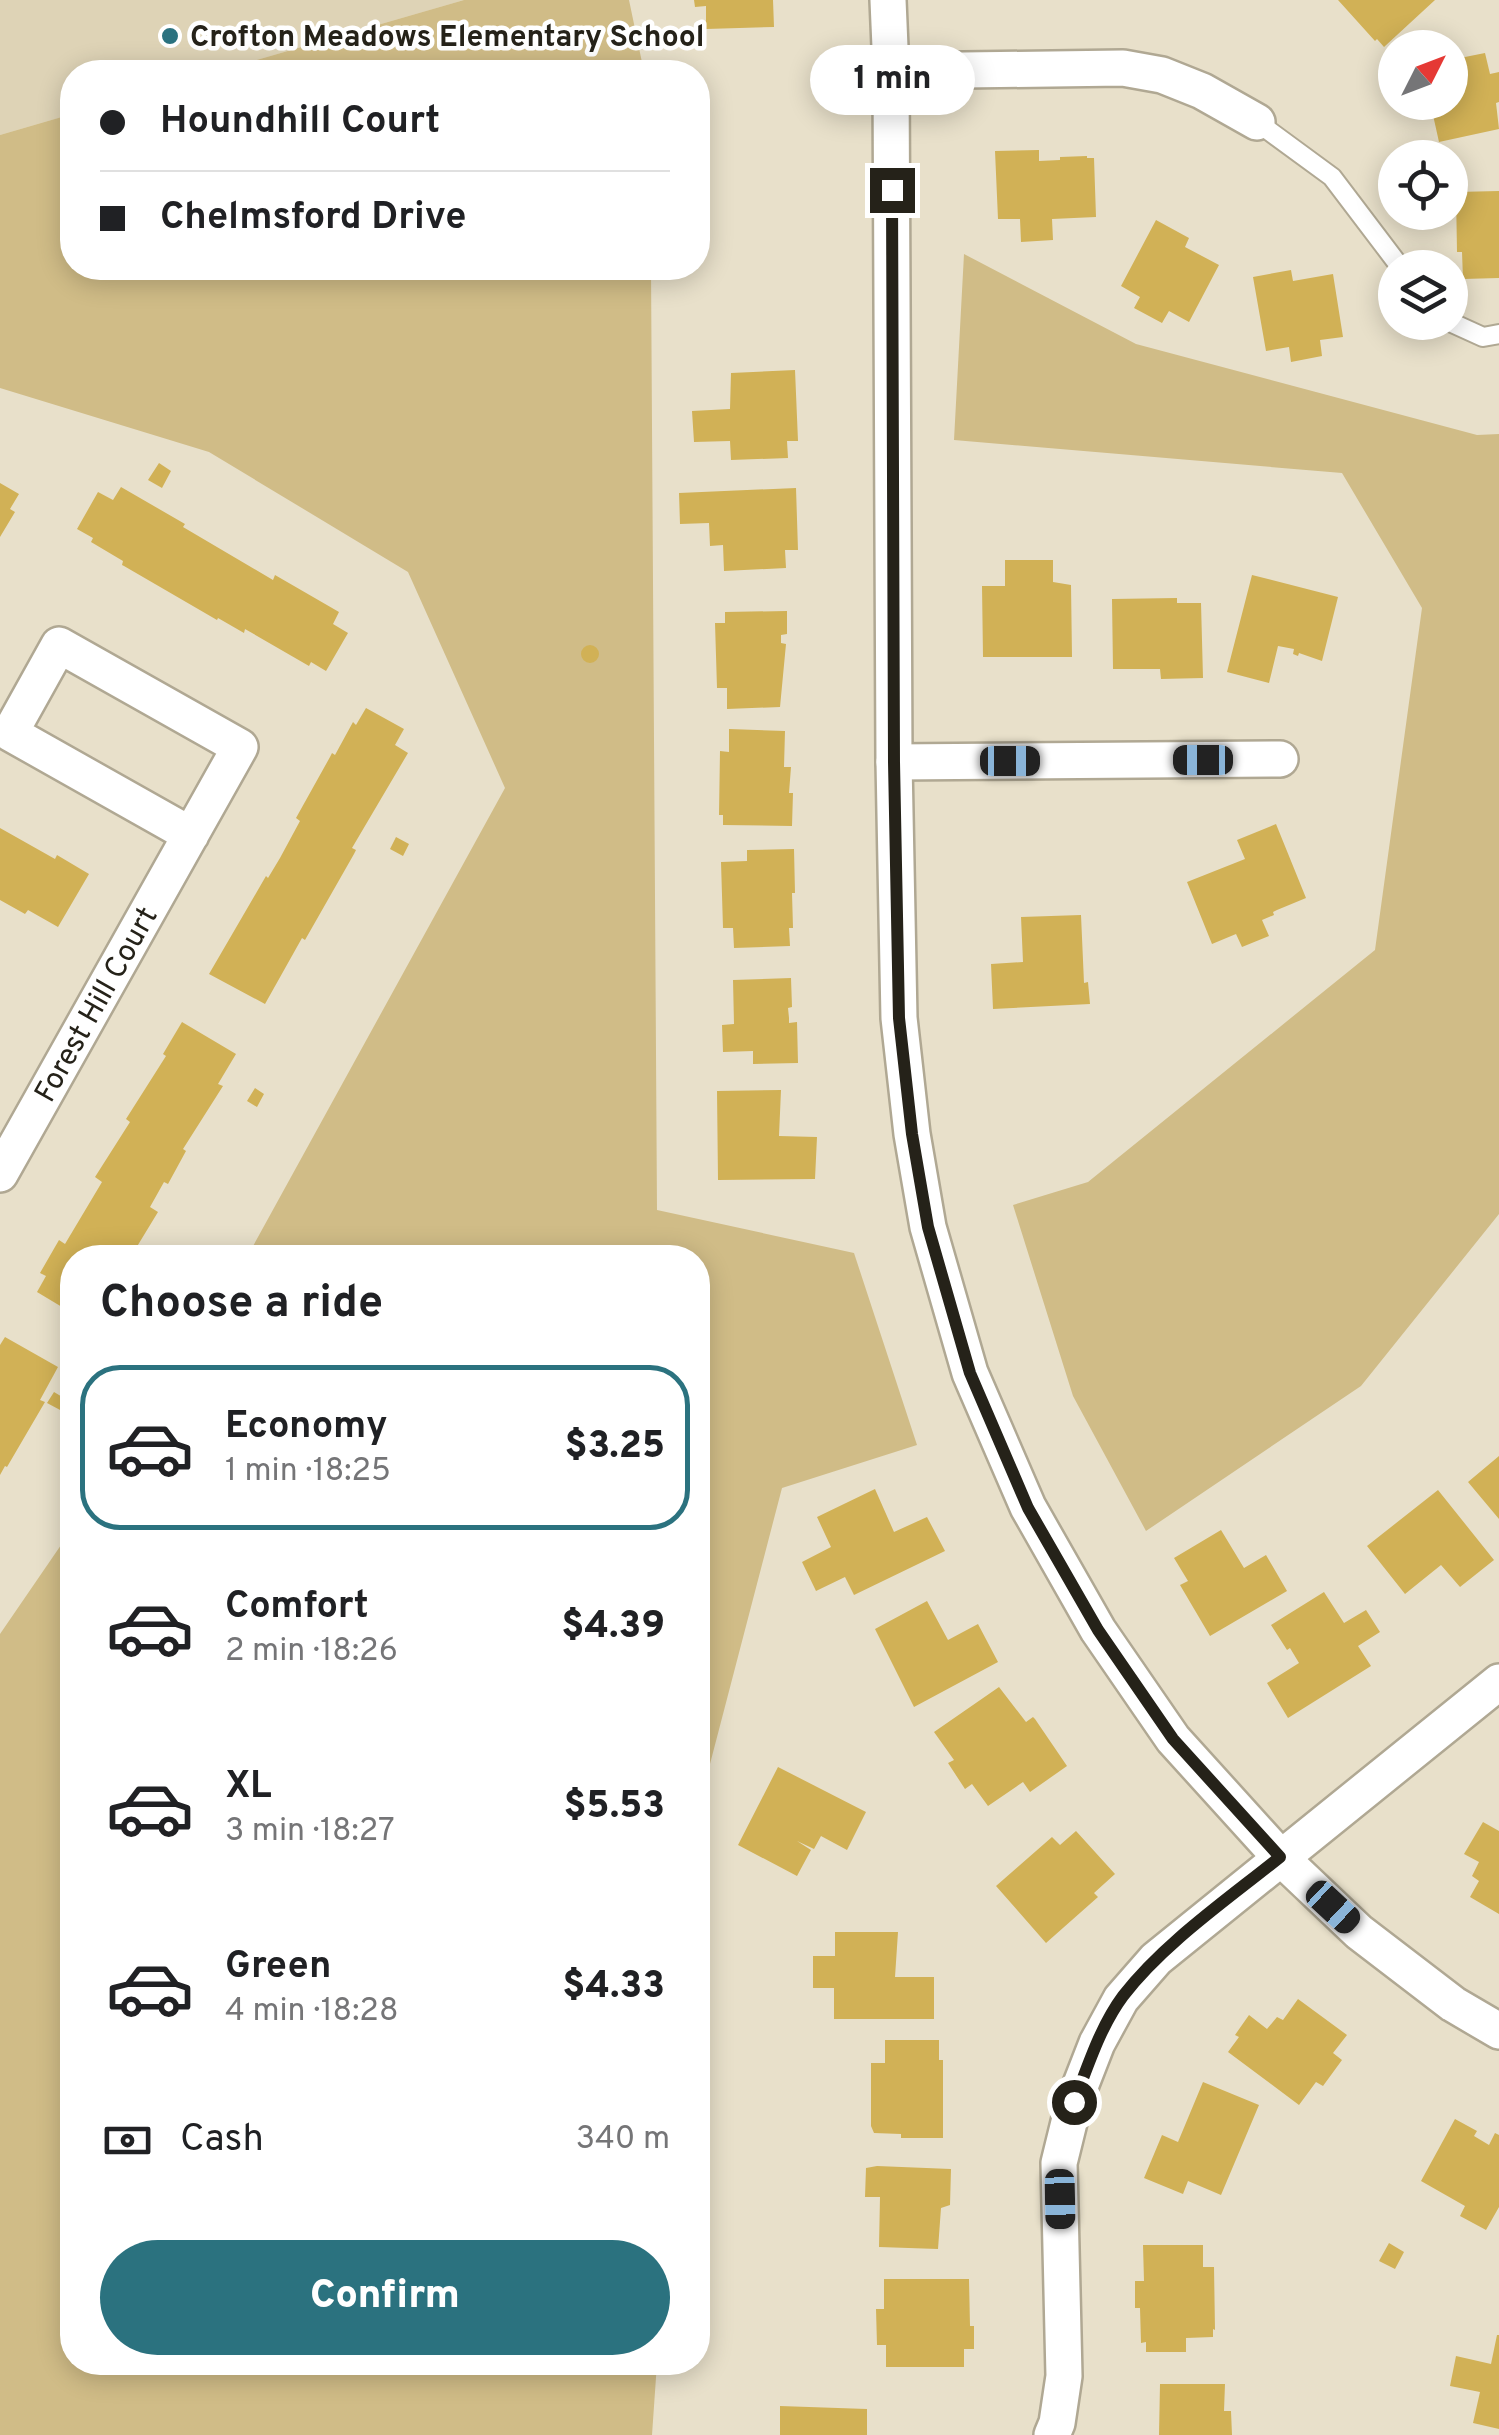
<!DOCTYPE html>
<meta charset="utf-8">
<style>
:root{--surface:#fff;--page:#f2f2f2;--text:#202124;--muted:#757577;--line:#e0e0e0;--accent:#2b727f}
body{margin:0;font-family:Overpass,sans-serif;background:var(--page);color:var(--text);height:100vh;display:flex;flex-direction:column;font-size:38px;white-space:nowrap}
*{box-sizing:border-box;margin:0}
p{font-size:32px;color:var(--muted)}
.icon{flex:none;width:55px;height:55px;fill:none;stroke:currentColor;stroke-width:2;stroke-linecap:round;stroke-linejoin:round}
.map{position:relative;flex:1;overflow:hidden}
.sheet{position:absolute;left:60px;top:1245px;width:650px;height:1130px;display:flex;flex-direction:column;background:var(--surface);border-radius:40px;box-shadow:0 5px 25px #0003}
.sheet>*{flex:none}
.guide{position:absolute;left:60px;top:60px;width:650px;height:220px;border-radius:40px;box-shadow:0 5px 25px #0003;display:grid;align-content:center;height:220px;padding:0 40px;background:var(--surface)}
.needle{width:65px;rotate:48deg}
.fabs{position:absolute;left:1378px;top:30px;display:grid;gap:20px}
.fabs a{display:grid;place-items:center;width:90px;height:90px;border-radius:50%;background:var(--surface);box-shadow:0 5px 25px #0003;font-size:50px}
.end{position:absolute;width:45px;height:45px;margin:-22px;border:12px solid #252219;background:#fff;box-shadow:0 0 0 5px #fff}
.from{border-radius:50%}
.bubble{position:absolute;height:70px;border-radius:35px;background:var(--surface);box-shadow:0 5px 25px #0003;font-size:32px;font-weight:800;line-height:70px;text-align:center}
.car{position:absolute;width:30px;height:60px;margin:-30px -15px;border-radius:12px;box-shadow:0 0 8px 2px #0007;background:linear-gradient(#222 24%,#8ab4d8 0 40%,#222 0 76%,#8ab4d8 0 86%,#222 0)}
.guide b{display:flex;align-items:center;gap:35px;height:95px;font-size:38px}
.guide b+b{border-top:2px solid var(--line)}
.guide i{width:25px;height:25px;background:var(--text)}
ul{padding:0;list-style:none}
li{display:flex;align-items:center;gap:30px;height:165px;margin:0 20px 15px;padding:0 20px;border:5px solid transparent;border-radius:40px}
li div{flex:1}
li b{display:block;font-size:38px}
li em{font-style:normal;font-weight:800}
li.on{border-color:var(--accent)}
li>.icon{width:90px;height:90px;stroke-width:1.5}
h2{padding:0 40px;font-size:45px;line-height:120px}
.pay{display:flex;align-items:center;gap:25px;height:110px;padding:0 40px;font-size:38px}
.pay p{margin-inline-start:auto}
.cta{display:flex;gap:20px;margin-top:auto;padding:20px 40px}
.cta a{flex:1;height:115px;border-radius:60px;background:var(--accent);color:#fff;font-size:40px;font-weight:800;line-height:115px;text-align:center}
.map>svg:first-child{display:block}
.built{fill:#ded3b6}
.green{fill:#d0bc87}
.building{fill:#d1b156}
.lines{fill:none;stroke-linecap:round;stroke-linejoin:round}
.lane-casing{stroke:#b0a893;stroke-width:22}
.street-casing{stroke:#b0a893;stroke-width:40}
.lane{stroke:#fff;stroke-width:18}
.street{stroke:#fff;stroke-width:35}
.route{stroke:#252219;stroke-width:12}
.poi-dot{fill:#2b727f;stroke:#fff;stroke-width:4}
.labels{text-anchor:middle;stroke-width:9;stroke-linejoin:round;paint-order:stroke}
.poi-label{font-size:30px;font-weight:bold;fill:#252219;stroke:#fff;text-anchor:start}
.street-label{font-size:30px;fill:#252219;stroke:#fff}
</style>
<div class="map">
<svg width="1499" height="2435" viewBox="0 0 1499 2435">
<rect width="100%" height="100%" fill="#e8e0ca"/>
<path class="built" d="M0 0H464L215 72H72V114L0 135Z"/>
<path class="green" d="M464 0H629L644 72H215Z
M72 114V268H651L657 1210 854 1253 917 1445 782 1488 698 1810V1258L247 1257 505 788 408 572 209 452 0 388V135Z
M964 254 1136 344 1477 435 1499 434V1214L1361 1386 1146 1531 1073 1396 1013 1205 1088 1182 1375 950 1422 608 1342 473 954 440Z
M72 1529V2362L657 2363 652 2435H0V1634Z"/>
<path class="building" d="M694 0H773L774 27 706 29V6L695 7Z
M1338 0H1435L1384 47 1377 39 1375 41Z
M1485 53 1490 74 1499 72V102L1496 103 1499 129 1439 142 1431 106 1419 108 1418 102H1450V60Z
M1039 150V161L1060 160V157L1087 156V158H1094L1096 217 1052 219 1053 240 1021 242 1020 219H998L995 151Z
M1499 191V278L1463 279 1462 252H1457L1456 192Z
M1156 220 1189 238 1185 247 1219 265 1189 322 1169 311 1162 323 1134 308 1140 297 1121 286Z
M1291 270 1293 281 1333 274 1343 337 1320 340 1322 356 1291 362 1289 347 1266 351 1253 277Z
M795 370 798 441H787L788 458 731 460 730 441 694 442 692 411 730 409 731 373Z
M159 463 171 471 162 488 148 480Z
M0 483 19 494 10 509 15 512 0 537Z
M121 487 185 524 183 527 273 580 275 575 339 612 333 624 348 633 326 671 311 662 309 666 245 629 244 633 218 618 217 620 124 566 122 565 123 561 91 542 93 538 77 529 98 492 113 500Z
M796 488 798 550H785L786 568 724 571 723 545 710 546 709 523 680 524 679 493Z
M1005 560H1053V582L1071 585 1072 657H983L982 586H1005Z
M1252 575 1338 597 1322 661 1299 653 1298 656 1293 654 1294 649 1278 646 1269 683 1227 672Z
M1177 598V603H1201L1203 678 1161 679 1160 669H1113L1112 599Z
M787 611V634L781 635V643L786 644 780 707 727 709V688H717L715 623H725V612Z
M581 654a9 9 0 1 1 18 0a9 9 0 1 1-18 0Z
M366 708 404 729 395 745 408 753 352 848 356 850 354 854 305 940 302 938 265 1004 209 974 266 876 268 878 280 858 300 821 296 818 330 757 332 753 335 755 353 722 356 725Z
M729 729 785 731 784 767H791L789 793H793L792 826 723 825V815H719L720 751 729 752Z
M1276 824 1306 898 1277 910 1273 912 1274 915 1262 920 1269 936 1242 947 1236 934 1212 944 1187 882 1245 859 1237 840Z
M0 828 55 859 57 855 89 874 58 927 28 910 25 914 0 900Z
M396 837 409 844 403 856 390 849Z
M794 849 795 893H792L793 928H789L790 946 734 948 733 928H723L721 862 747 861V850Z
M1081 915 1084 983 1088 982 1090 1004 993 1009 991 964 1023 962 1021 917Z
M791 978 792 1007 788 1008 789 1018V1023L797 1022 798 1063 753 1064V1051L723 1052 722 1025 734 1024 733 980Z
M182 1022 236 1054 218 1084 223 1086 183 1149 186 1151 168 1184 164 1182 150 1207 158 1212 130 1258H72V1313L37 1292 46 1276 40 1273 59 1240 65 1244 102 1182 95 1177 130 1122 126 1119 166 1056 163 1054Z
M255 1088 264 1094 257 1107 247 1101Z
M781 1090 779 1136 817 1137 815 1179 718 1180 717 1091Z
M5 1337 58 1367 40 1400 45 1402 7 1467 5 1466 0 1475V1345Z
M54 1392 69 1401 62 1411 47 1403Z
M1499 1456V1519L1468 1482Z
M875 1489 894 1532 927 1517 945 1551 854 1595 845 1577 816 1591 802 1562 831 1547 817 1517Z
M1438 1490 1494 1560 1460 1587 1441 1565 1405 1594 1367 1546Z
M1221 1530 1244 1568 1266 1555 1287 1591 1210 1636 1180 1585 1188 1581 1174 1558Z
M1324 1592 1344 1623 1366 1610 1380 1632 1358 1646 1371 1666 1288 1718 1267 1683 1299 1663 1290 1648 1287 1650 1271 1625Z
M927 1601 948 1640 978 1624 998 1662 914 1707 875 1629Z
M999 1687 1026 1722 1033 1717 1035 1719 1067 1766 1030 1792 1023 1782 988 1806 972 1784 965 1789 948 1763 954 1760 934 1732Z
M778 1767 866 1812 847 1850 821 1836 814 1849 797 1841 811 1850 797 1876 738 1845Z
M1483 1822 1499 1831V1914L1470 1897 1479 1881 1472 1876 1479 1862 1464 1854Z
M1076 1831 1115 1874 1094 1893 1098 1897 1046 1943 996 1886 1052 1837 1060 1845Z
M835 1932H898L895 1977H934V2019H834V1988H813V1956H835Z
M1298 1999 1347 2035 1333 2053 1342 2060 1323 2086 1316 2082 1299 2105 1228 2052 1239 2037 1235 2035 1249 2015 1267 2029 1277 2017 1283 2020Z
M885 2040H939V2060H943V2138H901V2134L874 2133 871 2126V2063H885Z
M1203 2082 1259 2105 1221 2195 1188 2181 1183 2194 1144 2178 1162 2135 1178 2142Z
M1455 2119 1477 2131 1474 2136 1489 2145 1495 2133 1499 2135V2207L1486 2230 1460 2216 1465 2206 1421 2181Z
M877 2166 951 2169 950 2205 941 2208 938 2249 879 2247 880 2197H865L866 2168Z
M1389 2243 1404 2252 1395 2269 1379 2261Z
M1143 2245H1203V2267H1214L1215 2330 1213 2329V2337L1186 2338V2352H1146V2342L1141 2343 1140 2308H1135V2281H1144Z
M884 2279H969L970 2326H974V2349H964V2367H886V2345H877L876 2309H884Z
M1497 2335H1499V2429L1473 2423 1480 2392 1450 2386 1456 2356 1491 2364Z
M1160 2384H1225L1224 2411H1231L1232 2435H1159Z
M780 2406 867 2409V2435H780Z"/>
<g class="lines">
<defs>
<path id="lane" d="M1257 122 1332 177 1401 268
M1450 322 1483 337 1499 334"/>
<g id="street">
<path d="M888 0 891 71 894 762 899 1018 912 1134 928 1227 970 1373 1028 1507 1098 1630 1173 1739 1280 1857 1359 1932 1453 2004 1499 2031"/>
<path d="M891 71 1123 68 1162 75 1202 91 1257 122"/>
<path d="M894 762 1280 759"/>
<path id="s1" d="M0 1174 240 747 59 645 10 733 191 835"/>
<path d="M1052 2435 1057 2423 1064 2376 1059 2163 1074 2102 1097 2043 1121 1999 1156 1959 1499 1682"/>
</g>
</defs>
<use href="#lane" class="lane-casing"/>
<use href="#street" class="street-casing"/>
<use href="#lane" class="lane"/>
<use href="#street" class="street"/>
</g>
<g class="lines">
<path class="route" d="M892 190 894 762 899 1018 912 1134 928 1227 970 1373 1028 1508 1098 1630 1173 1739 1280 1857C1228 1899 1164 1943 1123 1996 1100 2027 1088 2066 1074 2102"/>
</g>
<circle class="poi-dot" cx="170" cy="36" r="10"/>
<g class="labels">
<g class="poi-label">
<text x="190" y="46">Crofton Meadows Elementary School</text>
</g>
<g class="street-label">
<text dy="10" stroke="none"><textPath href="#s1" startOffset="195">Forest Hill Court</textPath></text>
</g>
</g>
</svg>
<div class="fabs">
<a><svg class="needle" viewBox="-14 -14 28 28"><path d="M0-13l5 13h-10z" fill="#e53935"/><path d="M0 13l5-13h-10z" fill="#757577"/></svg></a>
<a><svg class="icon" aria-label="locate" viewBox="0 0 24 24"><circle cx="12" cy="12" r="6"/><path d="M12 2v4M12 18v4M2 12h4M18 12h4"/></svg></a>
<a><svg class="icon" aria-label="layers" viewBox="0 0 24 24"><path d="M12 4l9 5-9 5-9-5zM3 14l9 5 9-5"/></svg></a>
</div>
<i class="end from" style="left:1074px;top:2102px"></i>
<i class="end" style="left:892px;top:190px"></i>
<div class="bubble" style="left:810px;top:45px;width:165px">1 min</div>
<i class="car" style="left:1203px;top:760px;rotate:270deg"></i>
<i class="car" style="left:1010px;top:761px;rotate:90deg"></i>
<i class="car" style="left:1333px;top:1907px;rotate:133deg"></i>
<i class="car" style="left:1060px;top:2199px;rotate:179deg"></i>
<div class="guide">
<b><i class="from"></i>Houndhill Court</b>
<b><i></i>Chelmsford Drive</b>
</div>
<section class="sheet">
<h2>Choose a ride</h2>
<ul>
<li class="on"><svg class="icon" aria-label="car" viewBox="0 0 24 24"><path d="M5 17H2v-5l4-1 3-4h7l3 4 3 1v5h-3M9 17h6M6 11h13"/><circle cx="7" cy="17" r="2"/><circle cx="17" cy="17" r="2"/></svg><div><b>Economy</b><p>1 min · 18:25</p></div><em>$3.25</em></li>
<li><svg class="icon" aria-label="car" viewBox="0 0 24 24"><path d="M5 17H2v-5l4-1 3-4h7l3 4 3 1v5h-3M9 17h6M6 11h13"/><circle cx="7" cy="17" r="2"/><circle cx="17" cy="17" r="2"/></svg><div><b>Comfort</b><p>2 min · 18:26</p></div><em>$4.39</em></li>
<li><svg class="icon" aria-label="car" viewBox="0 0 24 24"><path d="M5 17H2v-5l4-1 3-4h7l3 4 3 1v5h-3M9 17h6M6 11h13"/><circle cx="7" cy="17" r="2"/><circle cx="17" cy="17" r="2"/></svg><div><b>XL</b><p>3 min · 18:27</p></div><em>$5.53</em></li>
<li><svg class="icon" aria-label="car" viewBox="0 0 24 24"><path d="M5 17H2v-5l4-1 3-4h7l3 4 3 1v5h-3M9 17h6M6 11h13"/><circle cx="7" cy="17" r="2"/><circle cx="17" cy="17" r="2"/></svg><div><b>Green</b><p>4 min · 18:28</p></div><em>$4.33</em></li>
</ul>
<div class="pay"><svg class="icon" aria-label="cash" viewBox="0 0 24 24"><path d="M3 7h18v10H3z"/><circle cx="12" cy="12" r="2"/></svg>Cash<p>340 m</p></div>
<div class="cta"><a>Confirm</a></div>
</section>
</div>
